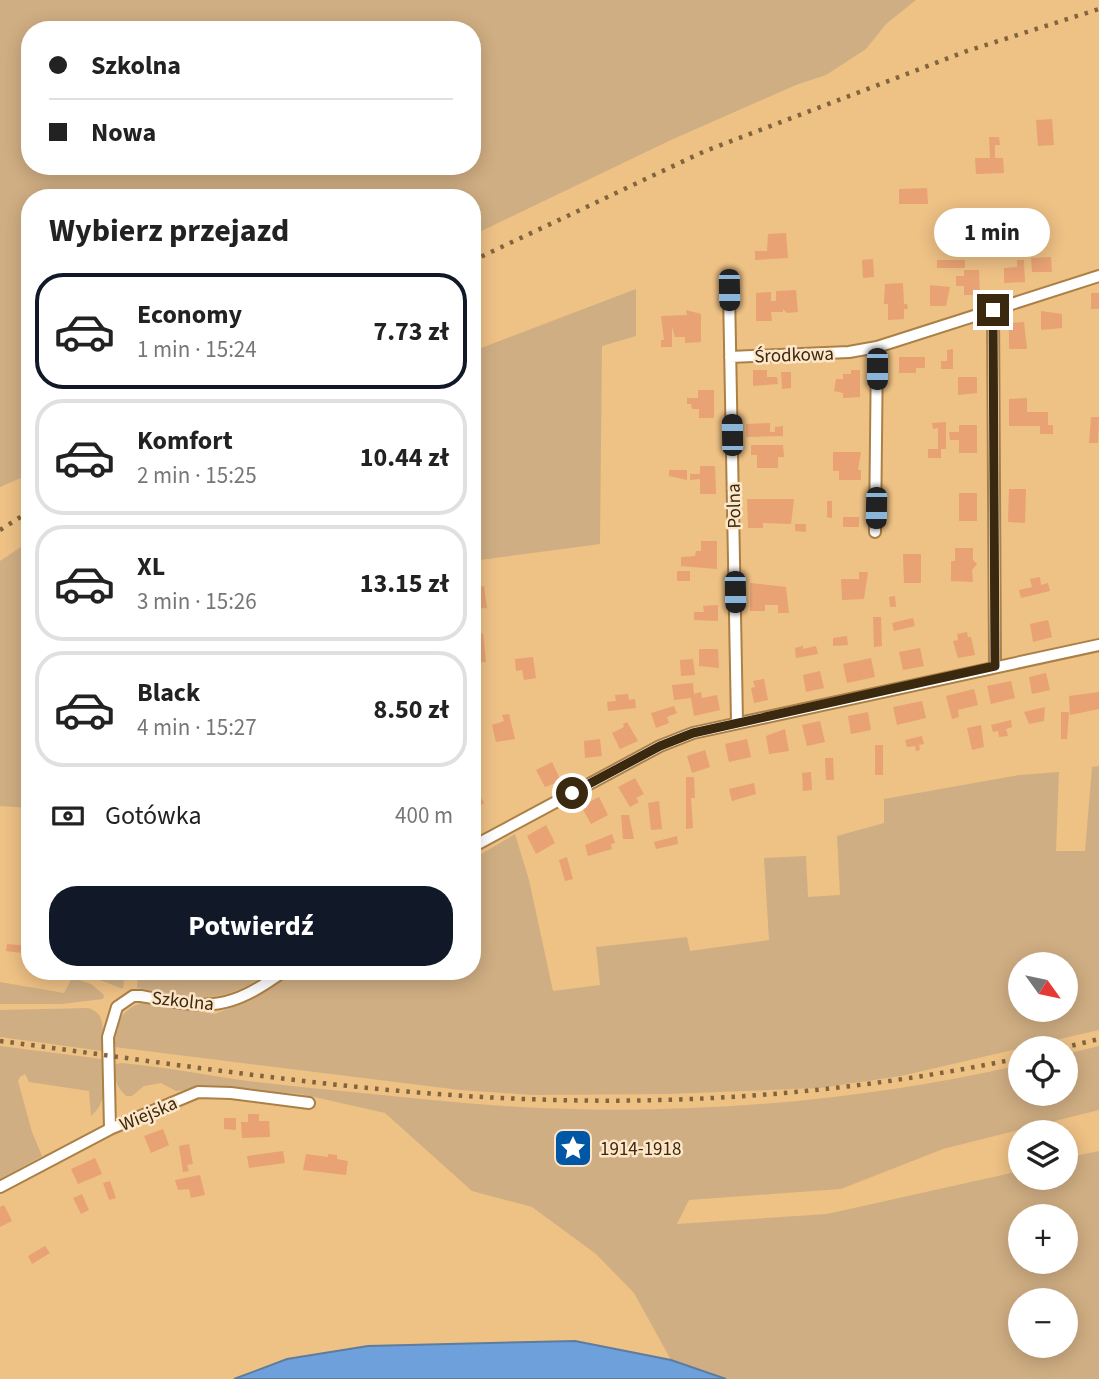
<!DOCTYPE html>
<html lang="pl">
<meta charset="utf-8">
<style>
:root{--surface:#fff;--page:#f2f2f2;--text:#222;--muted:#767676;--line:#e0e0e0;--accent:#111827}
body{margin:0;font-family:"Source Sans 3",sans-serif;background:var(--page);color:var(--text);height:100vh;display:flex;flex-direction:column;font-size:26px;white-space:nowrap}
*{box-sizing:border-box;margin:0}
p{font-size:23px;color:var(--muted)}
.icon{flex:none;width:38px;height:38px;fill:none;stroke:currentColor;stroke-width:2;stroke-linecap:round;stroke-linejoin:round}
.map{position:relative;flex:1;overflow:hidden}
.drawer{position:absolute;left:21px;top:189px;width:460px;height:791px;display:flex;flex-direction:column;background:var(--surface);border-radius:28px;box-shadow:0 4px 18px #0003}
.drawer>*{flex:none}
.banner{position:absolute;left:21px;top:21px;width:460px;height:154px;border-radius:28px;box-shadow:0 4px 18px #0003;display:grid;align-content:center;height:154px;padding:0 28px;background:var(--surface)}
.needle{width:46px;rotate:123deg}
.tools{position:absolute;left:1008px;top:952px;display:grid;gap:14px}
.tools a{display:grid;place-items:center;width:70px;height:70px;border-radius:50%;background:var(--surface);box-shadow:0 4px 18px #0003;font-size:35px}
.end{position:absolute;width:32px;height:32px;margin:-16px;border:9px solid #3a280f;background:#fff;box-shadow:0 0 0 4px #fff}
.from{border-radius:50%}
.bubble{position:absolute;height:49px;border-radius:24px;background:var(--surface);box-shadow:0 4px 18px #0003;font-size:23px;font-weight:700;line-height:49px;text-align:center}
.car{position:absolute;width:21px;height:42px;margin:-21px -10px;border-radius:9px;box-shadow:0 0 5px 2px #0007;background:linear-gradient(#222 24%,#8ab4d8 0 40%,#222 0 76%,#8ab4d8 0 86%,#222 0)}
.banner b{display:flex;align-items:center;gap:24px;height:66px;font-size:26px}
.banner b+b{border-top:2px solid var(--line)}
.banner i{width:18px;height:18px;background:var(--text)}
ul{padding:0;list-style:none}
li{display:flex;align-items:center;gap:21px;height:116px;margin:0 14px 10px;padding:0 14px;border:4px solid var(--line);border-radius:28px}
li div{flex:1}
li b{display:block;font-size:26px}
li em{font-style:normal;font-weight:700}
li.current{border-color:var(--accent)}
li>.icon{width:63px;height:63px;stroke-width:1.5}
h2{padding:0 28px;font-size:32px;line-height:84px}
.pay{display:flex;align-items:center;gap:18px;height:77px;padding:0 28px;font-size:26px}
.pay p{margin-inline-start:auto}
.action{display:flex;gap:14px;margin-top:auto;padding:14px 28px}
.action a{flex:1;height:80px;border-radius:28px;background:var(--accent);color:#fff;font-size:28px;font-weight:700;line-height:80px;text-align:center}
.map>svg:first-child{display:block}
.green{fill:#d0ae83;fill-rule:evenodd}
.water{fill:#6ea0dc;stroke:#5e7c9e;stroke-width:2}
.building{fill:#e8a274}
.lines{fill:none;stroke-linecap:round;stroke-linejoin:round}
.minor-casing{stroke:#ab8046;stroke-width:14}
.minor{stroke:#fff;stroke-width:10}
.rail{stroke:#81643d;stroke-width:4.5;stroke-dasharray:3.5 7;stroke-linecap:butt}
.route{stroke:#3a280f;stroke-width:9}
.labels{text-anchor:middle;stroke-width:5;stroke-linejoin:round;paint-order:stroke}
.street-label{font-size:19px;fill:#3a280f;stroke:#fee6c9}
.poi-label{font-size:19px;fill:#3a280f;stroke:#fee6c9;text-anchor:start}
</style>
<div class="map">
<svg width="1099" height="1379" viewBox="0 0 1099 1379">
<rect width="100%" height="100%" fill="#eec185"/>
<path class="green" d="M0 0H916L886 24 866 49 826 75 796 85 671 140 473 235 472 198H30V474L0 487ZM30 30H472V166H30Z
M636 289V336L602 346 600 544 473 561V351Z
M30 541V808L0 806V561Z
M1099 766V1030L901 1076 820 1088 669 1094 532 1095 460 1090 114 1047C115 1026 120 1010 141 1003L215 1014 256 997 296 971H472L473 859 515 834 529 880 553 991 600 985 596 947 687 937 690 951 769 940 764 858 806 856 808 897 840 895 837 836 884 823V799L1019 775 1059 772 1056 851H1085L1092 767ZM1020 964H1066V1010H1020Z
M93 971H125L123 989 100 980Z
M130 971H272C215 1009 200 997 137 988L138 973Z
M72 978 91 984 104 995 103 999 62 1004H0V982L64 993Z
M88 1008C108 1013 102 1034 102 1051L0 1037V1010Z
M0 1046 102 1059C104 1079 109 1101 91 1116L89 1091 29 1082 25 1074 20 1077 18 1081 32 1132 42 1156 0 1179Z
M1099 1046V1110L943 1149 841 1189 689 1200 677 1224 827 1214 1020 1171V1178H1066V1158L1099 1151V1379H726L671 1360 634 1293 596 1254 532 1207 472 1191 385 1113 301 1094 213 1087 176 1091 161 1083 144 1086 132 1096H126C115 1085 114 1078 116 1064L122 1063C164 1067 206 1075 248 1081 320 1089 392 1096 464 1103 646 1119 842 1106 1020 1065V1094H1066V1054ZM1020 1216H1066V1262H1020ZM1020 1300H1066V1346H1020Z"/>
<path class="water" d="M575 1341 671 1360 726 1379H234L287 1359 368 1346Z"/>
<path class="building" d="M1052 119 1054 145 1038 146 1036 120Z
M989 137H999L1000 145H995V158H1003L1004 173 976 174 975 158H990Z
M927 188 928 204H899V189Z
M786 233 788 258 755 260V251H767L768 234Z
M1017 234V237H1037V245L1005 246V235Z
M1051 257 1052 272H1032L1031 258Z
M873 259 874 277 863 278 862 260Z
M937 260H965V268H937Z
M1017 260H1024L1025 282 1004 283V268L1017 267Z
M964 270H979L980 295H964V286H956V276H964Z
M903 283 904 304H907L908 309H904V319L888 320V304H884L885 284Z
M930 285 950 287 946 306H930Z
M796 290 798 312 787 313 783 309V312H771L772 321H756V293L771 292V301H776V291Z
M1091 293H1099V309H1091Z
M686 310 701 314V342L685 343V337H675L672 327V347H661V340H664L661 316 687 315Z
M1041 311 1062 314V328L1041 330Z
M1024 322 1027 349H1009V323Z
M953 349V369H941V361H947V350Z
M899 357H925V368H916V373H899Z
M753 370H767V377H777L778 384 753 386Z
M851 370H860V397L843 398V393L834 391 836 379H843V374H851Z
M781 372H791V388L782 389Z
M958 377H977V393L958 395Z
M698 390H714V418H699V409H692L691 404H687V398H698Z
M1027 398V412H1048V425H1053V434H1040V426H1009V399Z
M1091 417H1099L1098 443H1089Z
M946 422V449H941V458H928V449H938V428L933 429 932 423Z
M770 423V432H775V427L783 426V436L746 437V424Z
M959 425H977V453H959V440H950L949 432H959Z
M751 445H783L784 457H778V468H757V455H751Z
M833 452H861L858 470H861V480H839V471H833Z
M700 466H715L716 494H700V479L690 480V474H700Z
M669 470H687V480L669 476Z
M1009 489H1026L1025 523 1008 522Z
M959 493H977V521H959Z
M747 499H794L791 524 763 523V528H748Z
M827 501H832V518L827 517Z
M843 517H859V527H843Z
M795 524H806V532L795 531Z
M701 541H717V569L681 566V557L695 556 696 551H701Z
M955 548H973V560L977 564 972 570 973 582 951 581V561H955Z
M903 554H921V583H904Z
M677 571H690V581H677Z
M859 572H868L864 599 842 600 841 579H859Z
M1040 577 1041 585 1048 583 1050 591 1021 598 1019 590 1032 587 1030 579Z
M750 583 786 587 789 613H778V605H765V611H750Z
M484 586 487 608 475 609 473 588Z
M895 596 896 607H890L889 597Z
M718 605V621L694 620V612H704L703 606Z
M873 617H881L882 646 874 647Z
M913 618 915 626 894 631 892 623Z
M1048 620 1052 637 1033 642 1030 624Z
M967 632 968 637H971L975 655 958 658 953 641 958 640 957 634Z
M483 633 486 662 472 663V635Z
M847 636 848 645 833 646V638Z
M803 646V649L816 646 818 654 796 658 795 648Z
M920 648 924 666 903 670 899 652Z
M699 649H718L719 668 699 666Z
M533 657 536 678 524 680 522 670 516 671 515 659Z
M871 658 875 677 847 683 843 664Z
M693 659 695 675 681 676 680 660Z
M820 671 824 688 806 692 803 675Z
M1046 673 1050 690 1032 694 1029 677Z
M764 679 768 700 754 703 751 688 755 687 753 681Z
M1011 681 1015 698 991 704 987 686Z
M693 683 694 694 701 692 702 698 717 695 720 710 694 716 691 698 674 700 672 685Z
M974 689 978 705 958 710 959 717 952 719 946 696Z
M1099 692V709L1070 715 1069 696Z
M628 694 629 700 635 699 636 708 608 711 607 702 616 701 615 695Z
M922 701 926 718 897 725 893 707Z
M674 706 677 713 667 717 669 723 656 728 651 713Z
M1045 707 1044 721 1029 724 1024 712Z
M868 712 871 730 851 734 848 716Z
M1061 712H1069L1067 739H1061Z
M509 714 515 739 496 742 492 725 504 721 502 715Z
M1011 720 1012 727 1006 729 1008 736 999 737 998 731 993 732 991 725Z
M820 721 825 742 807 746 802 725Z
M627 722 638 741 620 749 612 733 624 727 623 724Z
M981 725 984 747 972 750 967 728Z
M785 729 789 751 769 754 766 736Z
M922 736 924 744 919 745 920 750 916 751 915 746 907 747 905 740Z
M600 739 602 756 585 758 584 741Z
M747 739 751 757 729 762 725 744Z
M875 745H883V775H875Z
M705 750 710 767 692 773 687 756Z
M825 758H833L834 780H826Z
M552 762 561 781 545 787 536 770Z
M811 772 812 790 803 791 802 773Z
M686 777H694L695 798H691L693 828 686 829Z
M635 778 644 794 636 798 639 802 630 807 618 787Z
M754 783 756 794 732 801 729 789Z
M475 786 484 803 472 812V788Z
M599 797 608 815 591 824 581 806Z
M659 801 662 829 651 830 648 803Z
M621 815H629L634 839H623Z
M546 825 555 843 536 854 527 836Z
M612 834 615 843 611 844 612 849 588 856 585 845Z
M677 836 678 844 656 849 654 842Z
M567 857 573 879 565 881 559 860Z
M7 944 30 946V954L6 951Z
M248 1114H259V1121H269L270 1137 242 1138 241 1122H248Z
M224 1118H236V1130L224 1129Z
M163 1129 169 1145 151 1153 144 1136Z
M189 1144 193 1164 187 1165 189 1171 183 1172 179 1146Z
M283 1151 285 1163 249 1168 247 1156Z
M306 1154 328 1157V1154L337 1155V1159L348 1161 346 1175 303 1170Z
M95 1158 102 1174 78 1184 71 1169Z
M200 1175 205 1195 191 1198 189 1189 178 1190 175 1180Z
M110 1181 116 1198 109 1200 103 1183Z
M82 1194 89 1210 81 1214 73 1198Z
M4 1205 12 1221 0 1227V1207Z
M45 1246 50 1253 32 1264 28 1256Z"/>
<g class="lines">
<defs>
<path id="minor" d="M729 291 737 722
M993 310 995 666
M730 357 849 352 877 347 1099 276
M875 532 877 347
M472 847 660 746 693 733 1099 645
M110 1129 108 1037 117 1007 133 996H141C208 1008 226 1013 284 971
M0 1187 110 1129 198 1092 231 1093 309 1103"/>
</defs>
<use href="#minor" class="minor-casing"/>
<use href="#minor" class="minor"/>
<path class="rail" d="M472 261 705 151 967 51 1099 9
M0 530 30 511
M0 1041C185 1065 371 1096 558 1100 713 1104 868 1090 1020 1058
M1062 1048 1099 1039"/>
</g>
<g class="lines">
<path class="route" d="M572 793 660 746 693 733 995 666 993 310"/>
</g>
<defs>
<symbol id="sight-square" viewBox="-11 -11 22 22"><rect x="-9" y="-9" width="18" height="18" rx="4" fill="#0057a5" stroke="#fee6c9"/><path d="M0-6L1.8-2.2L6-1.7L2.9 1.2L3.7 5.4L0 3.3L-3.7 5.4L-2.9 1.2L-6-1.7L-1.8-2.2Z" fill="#fff"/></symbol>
</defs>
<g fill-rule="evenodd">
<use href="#sight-square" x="551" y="1126" width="44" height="44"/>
</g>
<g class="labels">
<g class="street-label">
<text transform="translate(794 354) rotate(-2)" y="7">Środkowa</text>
<text transform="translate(733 506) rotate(-91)" y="7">Polna</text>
<text transform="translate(183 1000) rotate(6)" y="7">Szkolna</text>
<text transform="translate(148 1113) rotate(-23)" y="7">Wiejska</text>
</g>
<g class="poi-label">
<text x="600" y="1155">1914-1918</text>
</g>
</g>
</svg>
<div class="tools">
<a><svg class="needle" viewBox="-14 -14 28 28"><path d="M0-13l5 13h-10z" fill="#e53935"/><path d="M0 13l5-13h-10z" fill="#767676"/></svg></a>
<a><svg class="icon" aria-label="locate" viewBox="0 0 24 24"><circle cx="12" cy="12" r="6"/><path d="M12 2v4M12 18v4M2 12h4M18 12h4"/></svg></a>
<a><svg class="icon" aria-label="layers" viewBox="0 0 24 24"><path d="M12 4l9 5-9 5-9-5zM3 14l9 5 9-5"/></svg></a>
<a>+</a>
<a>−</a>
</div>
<i class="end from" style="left:572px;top:793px"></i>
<i class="end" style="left:993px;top:310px"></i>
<div class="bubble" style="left:934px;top:208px;width:116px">1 min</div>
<i class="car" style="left:729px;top:290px;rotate:179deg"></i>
<i class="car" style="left:877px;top:369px;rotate:180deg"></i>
<i class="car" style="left:732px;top:435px;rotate:359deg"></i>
<i class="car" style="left:876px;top:508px;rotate:181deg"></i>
<i class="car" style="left:735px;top:592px;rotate:179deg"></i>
<div class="banner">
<b><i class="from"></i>Szkolna</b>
<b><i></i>Nowa</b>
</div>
<section class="drawer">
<h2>Wybierz przejazd</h2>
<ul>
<li class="current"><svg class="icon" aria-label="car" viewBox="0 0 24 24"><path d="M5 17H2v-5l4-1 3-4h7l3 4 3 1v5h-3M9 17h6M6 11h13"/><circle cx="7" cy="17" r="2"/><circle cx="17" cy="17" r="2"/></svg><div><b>Economy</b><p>1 min · 15:24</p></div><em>7.73 zł</em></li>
<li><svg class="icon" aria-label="car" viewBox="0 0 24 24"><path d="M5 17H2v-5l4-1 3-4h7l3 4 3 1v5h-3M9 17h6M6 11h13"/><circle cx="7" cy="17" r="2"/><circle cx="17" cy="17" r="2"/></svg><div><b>Komfort</b><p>2 min · 15:25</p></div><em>10.44 zł</em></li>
<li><svg class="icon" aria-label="car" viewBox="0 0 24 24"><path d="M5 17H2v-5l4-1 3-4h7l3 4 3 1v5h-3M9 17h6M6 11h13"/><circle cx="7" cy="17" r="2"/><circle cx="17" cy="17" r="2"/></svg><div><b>XL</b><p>3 min · 15:26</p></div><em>13.15 zł</em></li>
<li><svg class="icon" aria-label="car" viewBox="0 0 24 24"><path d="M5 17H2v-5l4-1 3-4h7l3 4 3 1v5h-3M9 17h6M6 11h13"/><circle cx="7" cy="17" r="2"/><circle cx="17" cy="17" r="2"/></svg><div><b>Black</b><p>4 min · 15:27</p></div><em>8.50 zł</em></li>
</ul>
<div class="pay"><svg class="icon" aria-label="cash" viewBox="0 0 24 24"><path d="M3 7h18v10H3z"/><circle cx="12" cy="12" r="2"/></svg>Gotówka<p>400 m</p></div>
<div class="action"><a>Potwierdź</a></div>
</section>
</div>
